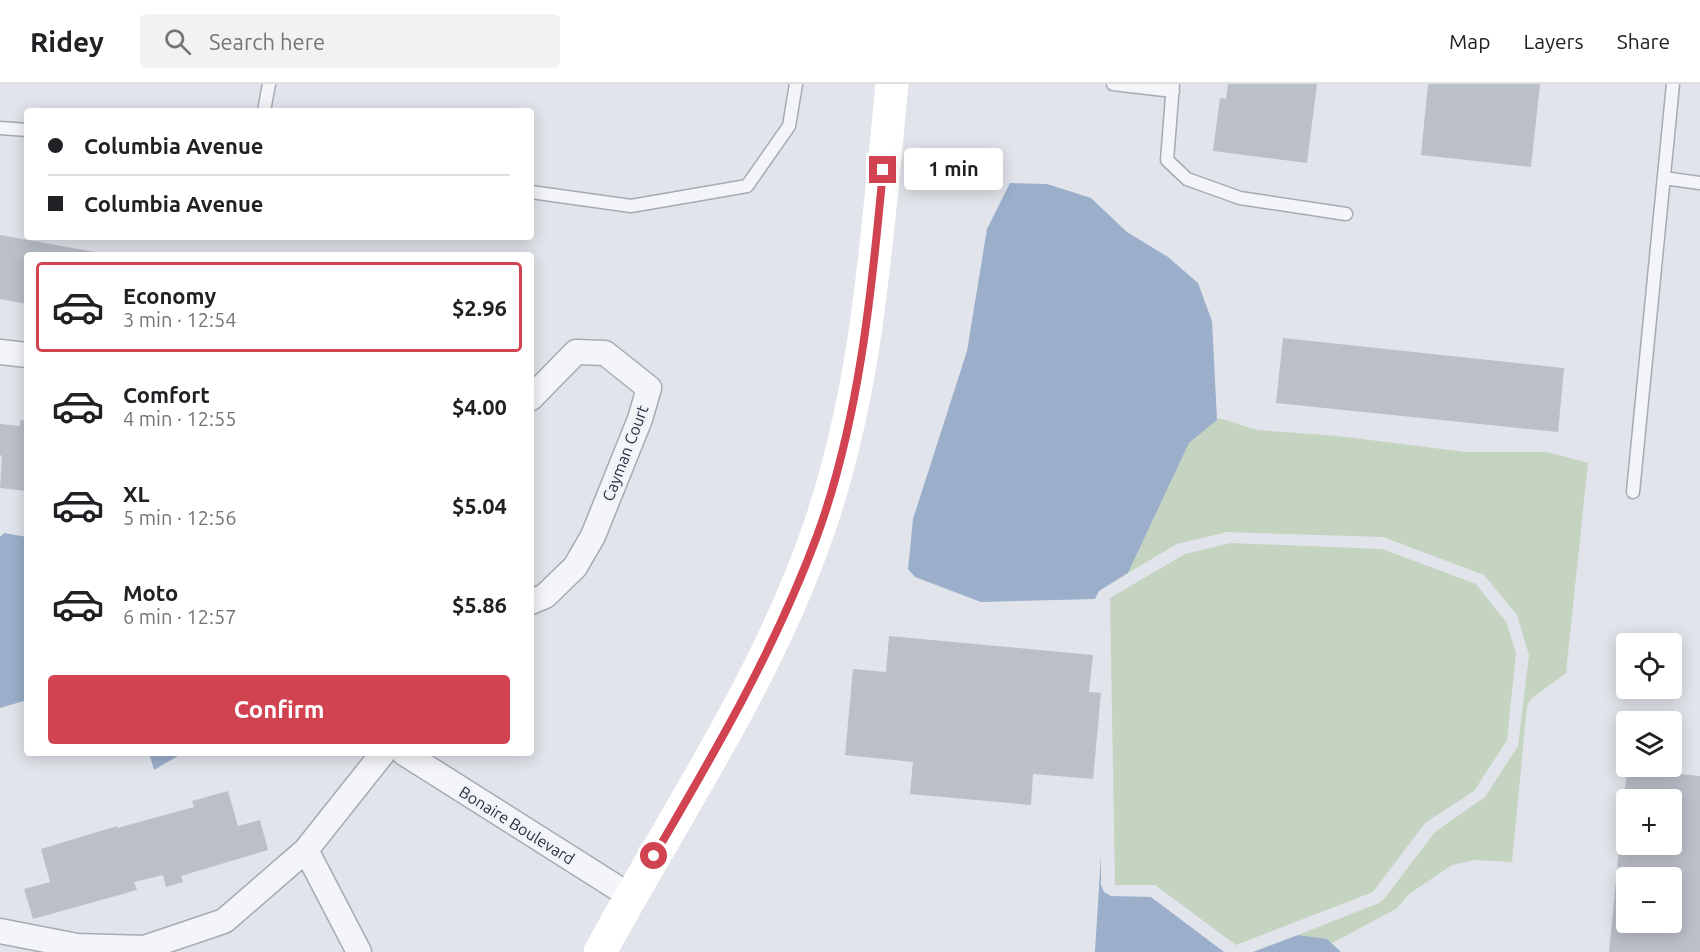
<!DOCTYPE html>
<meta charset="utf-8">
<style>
:root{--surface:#fff;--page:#f2f2f2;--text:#202124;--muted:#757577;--line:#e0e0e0;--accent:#d14351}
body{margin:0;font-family:Ubuntu,sans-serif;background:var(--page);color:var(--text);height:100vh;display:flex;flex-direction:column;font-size:22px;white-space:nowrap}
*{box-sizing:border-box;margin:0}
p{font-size:20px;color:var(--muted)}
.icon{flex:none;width:33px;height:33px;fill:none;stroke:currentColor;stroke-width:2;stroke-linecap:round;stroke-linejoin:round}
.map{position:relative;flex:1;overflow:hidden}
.side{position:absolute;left:24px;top:168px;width:510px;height:504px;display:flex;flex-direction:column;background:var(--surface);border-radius:6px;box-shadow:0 3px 15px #0003}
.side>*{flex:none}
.hud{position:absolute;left:24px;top:24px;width:510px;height:132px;border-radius:6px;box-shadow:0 3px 15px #0003;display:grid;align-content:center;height:132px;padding:0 24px;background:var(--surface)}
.tools{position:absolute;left:1616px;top:549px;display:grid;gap:12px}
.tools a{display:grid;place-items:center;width:66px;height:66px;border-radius:6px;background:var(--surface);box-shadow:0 3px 15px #0003;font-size:30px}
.end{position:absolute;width:27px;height:27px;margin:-14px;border:8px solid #d14351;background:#fff;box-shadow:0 0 0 3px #fff}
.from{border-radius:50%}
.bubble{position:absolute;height:42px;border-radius:6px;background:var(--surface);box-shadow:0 3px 15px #0003;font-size:20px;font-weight:600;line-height:42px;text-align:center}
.hud b{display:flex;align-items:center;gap:21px;height:57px;font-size:22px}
.hud b+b{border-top:2px solid var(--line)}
.hud i{width:15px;height:15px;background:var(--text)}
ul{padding:10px 0 0;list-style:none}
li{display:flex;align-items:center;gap:18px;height:90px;margin:0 12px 9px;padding:0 12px;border:3px solid transparent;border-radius:6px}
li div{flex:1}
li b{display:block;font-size:22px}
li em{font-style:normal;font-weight:600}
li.selected{border-color:var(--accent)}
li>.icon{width:54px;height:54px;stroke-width:1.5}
.button{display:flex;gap:12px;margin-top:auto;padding:12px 24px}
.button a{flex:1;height:69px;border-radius:6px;background:var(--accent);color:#fff;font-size:24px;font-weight:600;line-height:69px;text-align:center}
header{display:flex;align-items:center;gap:36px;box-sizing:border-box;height:84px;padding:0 30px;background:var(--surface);border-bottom:2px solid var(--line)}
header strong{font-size:28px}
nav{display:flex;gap:33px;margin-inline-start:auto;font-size:21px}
.search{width:420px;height:54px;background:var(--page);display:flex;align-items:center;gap:15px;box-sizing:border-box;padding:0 21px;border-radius:6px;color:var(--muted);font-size:22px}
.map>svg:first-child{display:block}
.green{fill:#c5d4c1}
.water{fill:#9bafca}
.building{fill:#bbbfca;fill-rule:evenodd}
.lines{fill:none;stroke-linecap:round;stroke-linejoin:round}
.lane-casing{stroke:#a6aab4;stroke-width:15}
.street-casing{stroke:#a6aab4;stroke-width:27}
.lane{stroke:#f3f5f8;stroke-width:12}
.street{stroke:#f3f5f8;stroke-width:24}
.secondary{stroke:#fff;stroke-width:33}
.route{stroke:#d14351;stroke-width:8}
.labels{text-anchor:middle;stroke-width:5;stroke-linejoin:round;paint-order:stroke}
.street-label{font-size:16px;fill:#293042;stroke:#f0f3f7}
</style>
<header>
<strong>Ridey</strong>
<div class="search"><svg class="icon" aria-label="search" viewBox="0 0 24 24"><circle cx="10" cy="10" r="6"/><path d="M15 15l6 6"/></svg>Search here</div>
<nav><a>Map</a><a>Layers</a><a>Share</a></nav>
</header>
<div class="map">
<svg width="1700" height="868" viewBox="0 0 1700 868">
<rect width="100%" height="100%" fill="#e1e4ea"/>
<path class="green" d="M1219 334 1257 346 1338 352 1466 368H1547L1588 379 1566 589 1532 614 1527 622 1512 778 1475 776 1452 781 1409 810 1396 825 1332 859 1327 855 1298 851 1379 819 1384 815 1435 748 1485 713 1518 662 1529 571 1517 531 1484 491 1383 453 1227 448 1177 460 1128 489 1189 359Z
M1231 459 1382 465 1476 500 1506 538 1516 569 1507 656 1474 707 1425 739 1373 808 1236 861 1155 801H1115L1110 514 1185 470Z"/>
<path class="water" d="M1010 99 1047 100 1091 114 1127 148 1168 173 1198 199 1212 237 1217 336 1189 359 1128 489 1099 507 1095 515 981 518 915 493 908 485 913 435 967 267 987 145Z
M4 449 27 453V616L0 624V453Z
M149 669H183L154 686Z
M1101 771V801L1104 808 1111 812 1151 813 1224 868H1095Z
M1298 851 1327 855 1341 868H1253Z"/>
<path class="building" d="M1228 0H1317L1307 79 1213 67 1220 14 1226 15Z
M1428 0H1540L1531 83 1421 71Z
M0 151 95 168 94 171H27V220L0 215Z
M1283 254 1564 284 1558 348 1276 319Z
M20 336 27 337V407L0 404 2 372 0 371V340L20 342Z
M889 552 1093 571 1089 608 1101 609 1093 695 1033 690 1031 721 910 710 913 678 845 671 853 585 886 588Z
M1627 685 1700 692V868H1609ZM1626 716H1671V760H1626ZM1626 794H1671V838H1626Z
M228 707 238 742 260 736 268 766 181 792 183 798 166 803 163 791 134 798 137 806 33 835 24 805 50 798 41 765 117 742V744L194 723 192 717Z"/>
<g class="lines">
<defs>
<path id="lane" d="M1113 0 1173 7
M1173 0 1167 76 1187 95 1240 114 1346 130
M264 27 269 0
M0 44 27 46
M1664 94 1700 99
M531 108 631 122 747 102 789 42 796 0
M1633 408 1673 0"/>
<path id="street" d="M0 268 27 271
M531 314 576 268 605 269 649 304 640 335 593 452 575 483 545 512 531 518
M404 669 630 812
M306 766 359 868
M0 847 77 862 144 864 224 837 306 766 383 669"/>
</defs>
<use href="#lane" class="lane-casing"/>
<use href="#street" class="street-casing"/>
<use href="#lane" class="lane"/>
<use href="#street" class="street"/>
<path class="secondary" d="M600 868C675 730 765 599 817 450 868 306 877 151 892 0"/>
</g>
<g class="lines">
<path class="route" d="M654 772C715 668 775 565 817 452 859 337 872 206 883 86"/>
</g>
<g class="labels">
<g class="street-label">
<text transform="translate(625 369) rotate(-69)" y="6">Cayman Court</text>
<text transform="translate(517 741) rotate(32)" y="6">Bonaire Boulevard</text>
</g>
</g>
</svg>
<div class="tools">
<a><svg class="icon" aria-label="locate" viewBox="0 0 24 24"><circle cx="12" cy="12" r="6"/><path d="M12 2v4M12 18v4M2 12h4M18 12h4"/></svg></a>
<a><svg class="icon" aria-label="layers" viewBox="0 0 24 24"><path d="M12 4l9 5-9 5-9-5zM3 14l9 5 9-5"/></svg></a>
<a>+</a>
<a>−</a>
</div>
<i class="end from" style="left:654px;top:772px"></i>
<i class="end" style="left:883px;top:86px"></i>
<div class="bubble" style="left:904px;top:64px;width:99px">1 min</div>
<div class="hud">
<b><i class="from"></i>Columbia Avenue</b>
<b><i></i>Columbia Avenue</b>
</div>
<section class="side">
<ul>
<li class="selected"><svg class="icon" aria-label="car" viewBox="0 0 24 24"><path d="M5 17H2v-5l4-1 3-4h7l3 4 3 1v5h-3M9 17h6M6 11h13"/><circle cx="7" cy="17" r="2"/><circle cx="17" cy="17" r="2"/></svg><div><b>Economy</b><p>3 min · 12:54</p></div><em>$2.96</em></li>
<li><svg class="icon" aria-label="car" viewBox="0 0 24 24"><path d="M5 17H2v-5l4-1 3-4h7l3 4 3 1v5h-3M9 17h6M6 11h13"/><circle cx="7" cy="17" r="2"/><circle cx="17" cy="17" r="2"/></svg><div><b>Comfort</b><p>4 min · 12:55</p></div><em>$4.00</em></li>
<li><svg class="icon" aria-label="car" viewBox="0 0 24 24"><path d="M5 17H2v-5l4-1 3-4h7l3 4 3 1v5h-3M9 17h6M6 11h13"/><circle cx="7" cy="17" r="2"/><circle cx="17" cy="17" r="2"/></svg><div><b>XL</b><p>5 min · 12:56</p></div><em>$5.04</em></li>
<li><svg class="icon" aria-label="car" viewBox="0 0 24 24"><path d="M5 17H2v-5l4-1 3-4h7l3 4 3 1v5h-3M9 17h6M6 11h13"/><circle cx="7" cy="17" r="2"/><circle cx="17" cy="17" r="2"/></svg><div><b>Moto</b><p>6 min · 12:57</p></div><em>$5.86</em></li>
</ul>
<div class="button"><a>Confirm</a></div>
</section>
</div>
